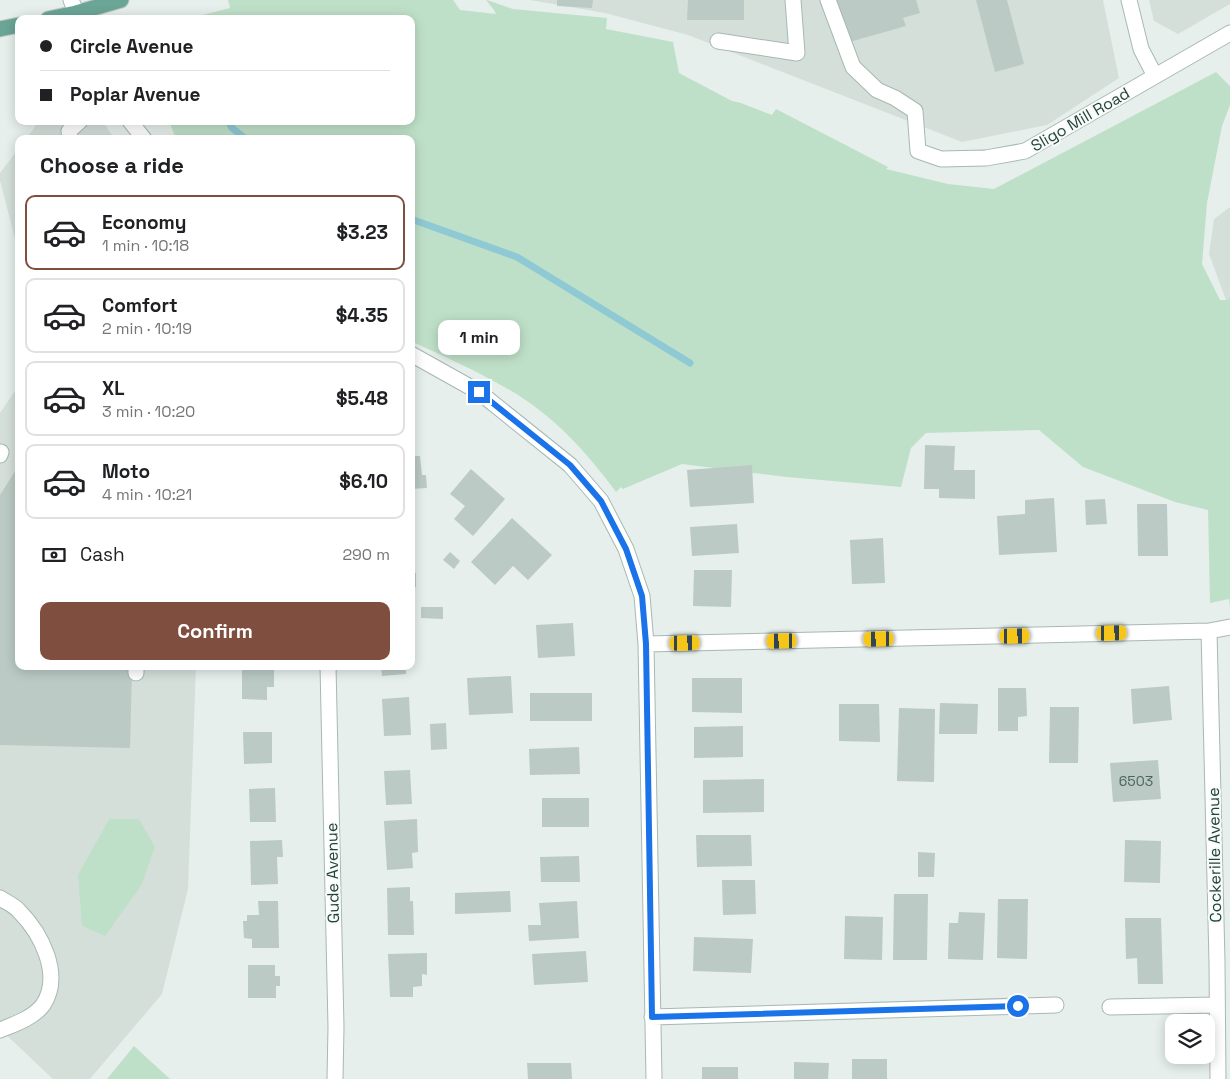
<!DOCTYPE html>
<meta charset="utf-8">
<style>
:root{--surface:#fff;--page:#f6f6f6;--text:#202124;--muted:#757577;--line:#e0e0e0;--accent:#7f4e3f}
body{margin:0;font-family:"Space Grotesk",sans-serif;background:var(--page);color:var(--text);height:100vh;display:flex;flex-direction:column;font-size:19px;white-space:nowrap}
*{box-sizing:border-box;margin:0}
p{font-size:16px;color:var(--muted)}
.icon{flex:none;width:28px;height:28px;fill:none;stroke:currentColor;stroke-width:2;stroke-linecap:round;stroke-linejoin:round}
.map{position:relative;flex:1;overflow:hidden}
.details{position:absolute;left:15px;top:135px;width:400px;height:535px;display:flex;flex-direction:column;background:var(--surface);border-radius:10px;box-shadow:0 2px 12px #0003}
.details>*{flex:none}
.hud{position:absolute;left:15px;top:15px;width:400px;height:110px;border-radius:10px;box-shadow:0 2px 12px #0003;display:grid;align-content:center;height:110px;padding:0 25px;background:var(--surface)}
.controls{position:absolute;left:1165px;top:1014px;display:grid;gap:10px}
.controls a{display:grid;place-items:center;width:50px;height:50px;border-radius:10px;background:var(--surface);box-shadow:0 2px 12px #0003;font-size:25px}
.end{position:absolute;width:22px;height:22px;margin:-11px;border:6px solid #1a73e8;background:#fff;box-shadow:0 0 0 2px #fff}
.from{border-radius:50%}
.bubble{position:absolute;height:35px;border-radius:10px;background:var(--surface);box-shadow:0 2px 12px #0003;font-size:16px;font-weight:700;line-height:35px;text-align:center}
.car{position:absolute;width:15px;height:30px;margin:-15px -8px;border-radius:6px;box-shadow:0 0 4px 1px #0007;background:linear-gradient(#f5c518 24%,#345 0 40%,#f5c518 0 76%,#345 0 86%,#f5c518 0)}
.hud b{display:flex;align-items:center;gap:18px;height:48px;font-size:19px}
.hud b+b{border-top:1px solid var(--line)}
.hud i{width:12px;height:12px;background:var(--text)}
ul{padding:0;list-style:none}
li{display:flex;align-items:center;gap:15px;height:75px;margin:0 10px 8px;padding:0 15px;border:2px solid var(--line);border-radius:10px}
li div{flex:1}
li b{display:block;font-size:19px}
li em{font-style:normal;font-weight:700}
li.active{border-color:var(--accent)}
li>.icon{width:45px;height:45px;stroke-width:1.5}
h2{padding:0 25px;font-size:22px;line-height:60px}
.pay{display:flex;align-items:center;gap:12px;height:55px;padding:0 25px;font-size:19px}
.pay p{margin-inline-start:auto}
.cta{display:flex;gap:10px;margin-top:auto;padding:10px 25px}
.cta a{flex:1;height:58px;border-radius:10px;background:var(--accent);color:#fff;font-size:20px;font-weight:700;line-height:58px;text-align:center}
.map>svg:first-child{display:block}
.built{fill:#d4dfda}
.green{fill:#bfe0c8}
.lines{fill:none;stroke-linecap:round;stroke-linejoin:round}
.stream{stroke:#8ec9d4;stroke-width:7}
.building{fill:#bbcac4}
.minor-casing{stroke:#a8b8b2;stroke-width:17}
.major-casing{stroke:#c2cac8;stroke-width:17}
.minor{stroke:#fff;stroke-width:15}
.major{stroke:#6aa596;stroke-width:15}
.route{stroke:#1a73e8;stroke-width:6}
.labels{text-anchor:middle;stroke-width:4;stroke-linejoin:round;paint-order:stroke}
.number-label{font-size:14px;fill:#4a645c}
.street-label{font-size:16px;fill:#24423a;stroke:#f7fbf9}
</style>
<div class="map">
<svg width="1230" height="1079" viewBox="0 0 1230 1079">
<rect width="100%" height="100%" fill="#e6efeb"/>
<path class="built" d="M530 0H1103L1119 78 1047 125 962 142 688 35 605 13Z
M1149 0H1230V4L1178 34 1154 21Z
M39 121H103L114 139H26Z
M19 148V255L0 180V173Z
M1230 207V298L1226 300 1209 254 1214 219Z
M19 385V666H196L188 889 162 994 90 1079H53L0 1029V413Z"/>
<path class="green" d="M228 0H453L460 10 496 14 494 10 486 0H487L513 9 607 18 606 29 673 42 679 73 732 101 741 103 772 115 776 109 888 167 886 169 948 184 994 189 1216 72 1230 86V105L1222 126 1207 203 1202 264 1220 300H1226L1230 298V608L1229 599 1210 603 1208 510 1175 502 1083 467 1039 430 926 433 911 448 901 487 787 477 682 464 623 489 621 487 616 492C586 451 552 414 508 389 477 371 443 356 411 341V139H176L169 121H411V19H187L230 8Z
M109 819H139L155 847 141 886 105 936 82 926 78 875Z
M134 1046 170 1079H107Z"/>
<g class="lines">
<path class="stream" d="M228 121 232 128 246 139
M411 219 517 257 690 363"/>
</g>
<path class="building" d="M557 0H593L592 8 557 6Z
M688 0H744V20H687Z
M833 0H916L920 13 903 18 906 26 846 43Z
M976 0H1007L1024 64 995 72Z
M925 445 955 446 954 470H975V499L939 498V489H924Z
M411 456H420L422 475H426L427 488 411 489Z
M19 465V666H34V668L132 670 130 748 0 745V495Z
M752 465 754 503 690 507 687 470Z
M471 469 505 499 473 536 454 519 465 506 450 494Z
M1054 498 1057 552 999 555 997 516 1025 514V500Z
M1105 499 1107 524 1086 525 1085 500Z
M1137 504H1167L1168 556H1138Z
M512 518 552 555 528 580 513 566 495 585 471 562Z
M737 524 739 553 692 556 690 527Z
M883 538 885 583 852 584 850 540Z
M450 552 460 561 454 569 443 560Z
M694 570H732L731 607 693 606Z
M411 573H416V587H411Z
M421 607H443V619L421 618Z
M573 623 575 656 538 658 536 625Z
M411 646H414V655H411Z
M242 666H274V687H267V700L242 699Z
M381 666H406V674L382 676Z
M511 676 513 713 469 715 467 678Z
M692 678H742V713L692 712Z
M1169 686 1172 720 1133 724 1131 689Z
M998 688H1026L1027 716 1018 717V731H998Z
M530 693H592V721H530Z
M409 697 411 735 384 736 382 699Z
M940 703 978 704 977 734H939Z
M839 704H879L880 742 839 741Z
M1050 707H1079L1078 763H1049Z
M899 708 935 709 934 782 897 781Z
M446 723 447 749 431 750 430 724Z
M743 726V757L694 758V727Z
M243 732H272V763L244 764Z
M579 747 580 774 530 775 529 749Z
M1158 760 1161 799 1113 802 1110 763Z
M410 770 412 804 386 805 384 771Z
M764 779V812L703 813V780Z
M275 788 276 822H250L249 789Z
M542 798H589V827H542Z
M417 819 418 852 412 853 413 868 387 870 384 821Z
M696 835H751L752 866 697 867Z
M282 840 283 857H277L278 884 251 885 250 841Z
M1125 840 1161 841 1160 883 1124 882Z
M918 852 935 853 934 877H918Z
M579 856 580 882H541L540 857Z
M722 880H755L756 914 723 915Z
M410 887V901H413L414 935H388L387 888Z
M510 891 511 912 455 914V893Z
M894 894H928L927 960H893Z
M998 899H1028L1027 959 997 958Z
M258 901H278L279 948H252V939L244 938 243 921H247V915H259Z
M577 901 579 938 529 941 528 925H541L539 903Z
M959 912 985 913 983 960 948 959 949 923H958Z
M845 916 883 917 882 960 844 959Z
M1125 918H1161L1163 984H1138L1137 958 1126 959Z
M694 937 753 939 751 973 693 971Z
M586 951 588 982 534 985 532 954Z
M427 953V975L422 974V986L413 987V997H390L388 954Z
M248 965H275V976H280V986H276V998H248Z
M852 1059H887V1079H852Z
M794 1062 829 1063 828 1079H794Z
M527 1063H571L572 1079H528Z
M702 1067H738V1079H702Z"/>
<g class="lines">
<defs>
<path id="minor" d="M71 0 79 19
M828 0 853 67 877 90 895 98 915 111 918 151 941 159 986 158 1025 151 1230 33
M1129 0 1141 49 1155 76
M718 41 797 53 793 0
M130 121 144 139
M70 139 69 131 80 121
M411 354 479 392 570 465 601 501 626 549 642 596 646 644 654 1079
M0 455 1 452
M1209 631 1217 962 1218 1079
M646 644 1209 631 1230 627
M136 666V673
M328 666 336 1027 335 1079
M0 898C6 902 14 905 19 911 41 933 63 975 43 1005 33 1018 15 1024 0 1030
M1110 1007 1216 1005
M652 1017 1056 1005"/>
<path id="major" d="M48 19 76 13 121 0
M0 29 19 25"/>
</defs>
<use href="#minor" class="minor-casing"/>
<use href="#major" class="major-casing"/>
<use href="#minor" class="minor"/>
<use href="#major" class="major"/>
</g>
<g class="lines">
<path class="route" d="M479 392 570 465 601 501 626 549 642 596 646 644 652 1017 1018 1006"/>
</g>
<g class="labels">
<g class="number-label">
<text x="1136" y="786">6503</text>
</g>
<g class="street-label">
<text transform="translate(1080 119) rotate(-30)" y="6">Sligo Mill Road</text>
<text transform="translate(1214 855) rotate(-91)" y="6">Cockerille Avenue</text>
<text transform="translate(332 873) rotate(-91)" y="6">Gude Avenue</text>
</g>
</g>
</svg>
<div class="controls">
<a><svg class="icon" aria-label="layers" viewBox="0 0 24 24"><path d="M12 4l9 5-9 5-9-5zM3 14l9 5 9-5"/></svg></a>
</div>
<i class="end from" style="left:1018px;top:1006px"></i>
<i class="end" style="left:479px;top:392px"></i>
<div class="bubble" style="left:438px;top:320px;width:82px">1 min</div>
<i class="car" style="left:1112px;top:633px;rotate:89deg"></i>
<i class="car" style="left:1015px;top:636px;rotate:89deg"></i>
<i class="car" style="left:879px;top:639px;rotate:269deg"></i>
<i class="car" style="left:782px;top:641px;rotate:269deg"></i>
<i class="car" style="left:685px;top:643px;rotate:89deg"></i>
<div class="hud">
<b><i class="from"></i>Circle Avenue</b>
<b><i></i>Poplar Avenue</b>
</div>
<section class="details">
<h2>Choose a ride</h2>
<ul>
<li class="active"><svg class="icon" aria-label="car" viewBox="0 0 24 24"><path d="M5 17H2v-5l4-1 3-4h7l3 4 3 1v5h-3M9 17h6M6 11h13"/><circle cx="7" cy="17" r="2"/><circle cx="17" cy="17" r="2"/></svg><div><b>Economy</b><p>1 min · 10:18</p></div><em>$3.23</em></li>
<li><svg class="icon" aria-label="car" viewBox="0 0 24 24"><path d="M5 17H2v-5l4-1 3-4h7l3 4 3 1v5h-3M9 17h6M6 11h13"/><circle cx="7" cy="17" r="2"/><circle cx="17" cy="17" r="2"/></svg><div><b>Comfort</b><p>2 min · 10:19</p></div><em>$4.35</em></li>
<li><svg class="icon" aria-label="car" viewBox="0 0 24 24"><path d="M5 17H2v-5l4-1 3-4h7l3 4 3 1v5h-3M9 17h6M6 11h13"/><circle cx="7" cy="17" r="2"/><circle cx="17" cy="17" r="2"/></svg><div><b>XL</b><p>3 min · 10:20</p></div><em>$5.48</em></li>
<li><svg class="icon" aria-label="car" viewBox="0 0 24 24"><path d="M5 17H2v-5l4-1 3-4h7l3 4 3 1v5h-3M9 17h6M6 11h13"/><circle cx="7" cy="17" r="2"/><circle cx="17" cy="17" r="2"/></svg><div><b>Moto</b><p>4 min · 10:21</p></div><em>$6.10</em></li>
</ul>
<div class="pay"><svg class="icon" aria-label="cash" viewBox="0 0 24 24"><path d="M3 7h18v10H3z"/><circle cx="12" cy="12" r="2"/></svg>Cash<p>290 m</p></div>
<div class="cta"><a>Confirm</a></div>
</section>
</div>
